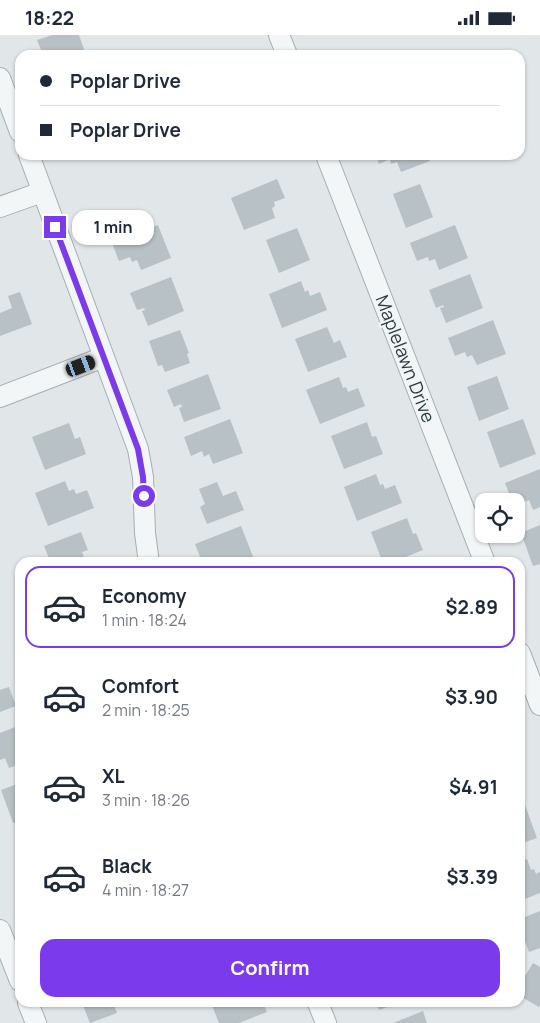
<!DOCTYPE html>
<meta charset="utf-8">
<style>
:root{--surface:#fff;--page:#f6f6f7;--text:#1f2937;--muted:#747a83;--line:#e0e1e3;--accent:#7c3aed}
body{margin:0;font-family:Manrope,sans-serif;background:var(--page);color:var(--text);height:100vh;display:flex;flex-direction:column;font-size:19px;white-space:nowrap}
*{box-sizing:border-box;margin:0}
p{font-size:16px;color:var(--muted)}
.icon{flex:none;width:28px;height:28px;fill:none;stroke:currentColor;stroke-width:2;stroke-linecap:round;stroke-linejoin:round}
.map{position:relative;flex:1;overflow:hidden}
.drawer{position:absolute;left:15px;top:522px;width:510px;height:450px;display:flex;flex-direction:column;background:var(--surface);border-radius:15px;box-shadow:0 1px 4px #0004}
.drawer>*{flex:none}
.guide{position:absolute;left:15px;top:15px;width:510px;height:110px;border-radius:15px;box-shadow:0 1px 4px #0004;display:grid;align-content:center;height:110px;padding:0 25px;background:var(--surface)}
.tools{position:absolute;left:475px;top:458px;display:grid;gap:10px}
.tools a{display:grid;place-items:center;width:50px;height:50px;border-radius:10px;background:var(--surface);box-shadow:0 1px 4px #0004;font-size:25px}
.end{position:absolute;width:22px;height:22px;margin:-11px;border:6px solid #7c3aed;background:#fff;box-shadow:0 0 0 2px #fff}
.from{border-radius:50%}
.bubble{position:absolute;height:35px;border-radius:15px;background:var(--surface);box-shadow:0 1px 4px #0004;font-size:16px;font-weight:700;line-height:35px;text-align:center}
.car{position:absolute;width:15px;height:30px;margin:-15px -8px;border-radius:6px;box-shadow:0 0 4px 1px #0007;background:linear-gradient(#222 24%,#8ab4d8 0 40%,#222 0 76%,#8ab4d8 0 86%,#222 0)}
.guide b{display:flex;align-items:center;gap:18px;height:48px;font-size:19px}
.guide b+b{border-top:1px solid var(--line)}
.guide i{width:12px;height:12px;background:var(--text)}
ul{padding:9px 0 0;list-style:none}
li{display:flex;align-items:center;gap:15px;height:82px;margin:0 10px 8px;padding:0 15px;border:2px solid transparent;border-radius:15px}
li div{flex:1}
li b{display:block;font-size:19px}
li em{font-style:normal;font-weight:700}
li.current{border-color:var(--accent)}
li>.icon{width:45px;height:45px;stroke-width:1.5}
.primary-button{display:flex;gap:10px;margin-top:auto;padding:10px 25px}
.primary-button a{flex:1;height:58px;border-radius:15px;background:var(--accent);color:#fff;font-size:20px;font-weight:700;line-height:58px;text-align:center}
.status{display:flex;justify-content:space-between;align-items:center;height:35px;padding:0 25px;background:var(--surface);direction:ltr}
.status svg{height:14px;fill:currentColor}
.map>svg:first-child{display:block}
.building{fill:#b8c1c5}
.lines{fill:none;stroke-linecap:round;stroke-linejoin:round}
.street-casing{stroke:#a6afb3;stroke-width:22}
.street{stroke:#f3f6f7;stroke-width:20}
.route{stroke:#7c3aed;stroke-width:6}
.labels{text-anchor:middle;stroke-width:4.5;stroke-linejoin:round;paint-order:stroke}
.street-label{font-size:18px;fill:#2a393f;stroke:#f0f5f6}
</style>
<div class="status"><b>18:22</b><svg viewBox="0 0 49 12"><path d="M0 12V9h3v3zM5 12V6h3v6zM10 12V3h3v9zM15 12V0h3v12zM26 1h20v11H26zM47 4h2v5h-2z"/></svg></div>
<div class="map">
<svg width="540" height="988" viewBox="0 0 540 988">
<rect width="100%" height="100%" fill="#e1e6e9"/>
<path class="building" d="M52 0H79L86 20H43L37 5Z
M376 120H428L430 126 401 137 397 127 391 129 390 124 379 129Z
M277 144 285 163 274 167 275 171 272 173 275 183 244 195 231 163Z
M420 149 433 182 406 193 393 159Z
M158 190 171 223 141 235 137 225 132 227 130 222 119 226 112 208Z
M455 190 468 223 439 235 435 224 429 226 428 222 417 226 410 208Z
M297 193 310 225 279 238 266 205Z
M470 239 483 273 446 288 440 273 444 272 443 270 436 273 429 255Z
M171 242 184 276 148 291 142 276 145 275 144 273 137 275 130 258Z
M301 246 305 257 308 255 310 261 320 257 327 275 282 293 269 259Z
M20 257 32 289 0 301V278L12 273 8 261Z
M493 285 506 319 477 330 472 320 467 322 465 317 455 321 448 303Z
M327 292 334 308 340 305 347 322 308 337 295 304Z
M180 295 189 318 187 319 190 328 165 337 162 330 158 331 149 306Z
M208 339 221 374 184 387 179 373 182 372 181 369 174 372 167 355Z
M497 341 509 374 479 386 467 352Z
M339 342 343 353 346 352 348 357 358 353 365 371 320 389 306 355Z
M230 384 243 418 213 429 209 419 204 422 202 416 191 421 184 402Z
M523 384 536 419 500 433 487 397Z
M367 387 372 402 376 401 383 419 344 434 331 401Z
M69 388 75 404 80 402 86 419 45 435 32 402Z
M540 434V472L533 475 529 465 524 467 522 462 512 466 505 448Z
M376 439 380 450 383 449 385 454 395 450 402 468 357 486 344 452Z
M65 446 69 456 74 454 76 459 87 455 94 473 48 491 35 458Z
M217 447 223 461 236 456 244 475 207 489 200 472 205 469 199 454Z
M407 483 413 499 416 498 423 515 391 528H383L371 497Z
M540 490V529L533 531 521 498Z
M241 491 254 524 245 528H221L220 526 215 528 213 523 202 527 195 509Z
M81 497 88 515 82 517 86 528H65L64 525 57 528H51L44 511Z
M9 652 16 671 0 677V655Z
M20 690V729L9 733 5 723 0 725V698Z
M20 748V786L13 788 1 755Z
M525 770 537 803 520 809V772Z
M527 824 531 835 534 834 536 839 540 837V858L520 866V827Z
M540 876V913L529 917 520 893V884Z
M533 928 540 932V970L539 972 520 961V949Z
M82 968H113L117 978 90 988Z
M211 968H263L267 977 239 988H219Z
M376 968H399L379 975Z
M423 976 427 988H393Z"/>
<g class="lines">
<defs>
<path id="street" d="M279 0 287 20
M0 43 20 97
M29 120 138 414 143 442 145 498 149 528
M326 120 485 528
M0 172 42 157
M0 362 104 322
M520 618 540 670
M0 895 20 946
M28 968 36 988
M318 968 326 988"/>
</defs>
<use href="#street" class="street-casing"/>
<use href="#street" class="street"/>
</g>
<g class="lines">
<path class="route" d="M55 192 138 414 143 442 144 461"/>
</g>
<g class="labels">
<g class="street-label">
<text transform="translate(405 324) rotate(69)" y="6">Maplelawn Drive</text>
</g>
</g>
</svg>
<div class="tools">
<a><svg class="icon" aria-label="locate" viewBox="0 0 24 24"><circle cx="12" cy="12" r="6"/><path d="M12 2v4M12 18v4M2 12h4M18 12h4"/></svg></a>
</div>
<i class="end from" style="left:144px;top:461px"></i>
<i class="end" style="left:55px;top:192px"></i>
<div class="bubble" style="left:72px;top:175px;width:82px">1 min</div>
<i class="car" style="left:81px;top:331px;rotate:69deg"></i>
<div class="guide">
<b><i class="from"></i>Poplar Drive</b>
<b><i></i>Poplar Drive</b>
</div>
<section class="drawer">
<ul>
<li class="current"><svg class="icon" aria-label="car" viewBox="0 0 24 24"><path d="M5 17H2v-5l4-1 3-4h7l3 4 3 1v5h-3M9 17h6M6 11h13"/><circle cx="7" cy="17" r="2"/><circle cx="17" cy="17" r="2"/></svg><div><b>Economy</b><p>1 min · 18:24</p></div><em>$2.89</em></li>
<li><svg class="icon" aria-label="car" viewBox="0 0 24 24"><path d="M5 17H2v-5l4-1 3-4h7l3 4 3 1v5h-3M9 17h6M6 11h13"/><circle cx="7" cy="17" r="2"/><circle cx="17" cy="17" r="2"/></svg><div><b>Comfort</b><p>2 min · 18:25</p></div><em>$3.90</em></li>
<li><svg class="icon" aria-label="car" viewBox="0 0 24 24"><path d="M5 17H2v-5l4-1 3-4h7l3 4 3 1v5h-3M9 17h6M6 11h13"/><circle cx="7" cy="17" r="2"/><circle cx="17" cy="17" r="2"/></svg><div><b>XL</b><p>3 min · 18:26</p></div><em>$4.91</em></li>
<li><svg class="icon" aria-label="car" viewBox="0 0 24 24"><path d="M5 17H2v-5l4-1 3-4h7l3 4 3 1v5h-3M9 17h6M6 11h13"/><circle cx="7" cy="17" r="2"/><circle cx="17" cy="17" r="2"/></svg><div><b>Black</b><p>4 min · 18:27</p></div><em>$3.39</em></li>
</ul>
<div class="primary-button"><a>Confirm</a></div>
</section>
</div>
